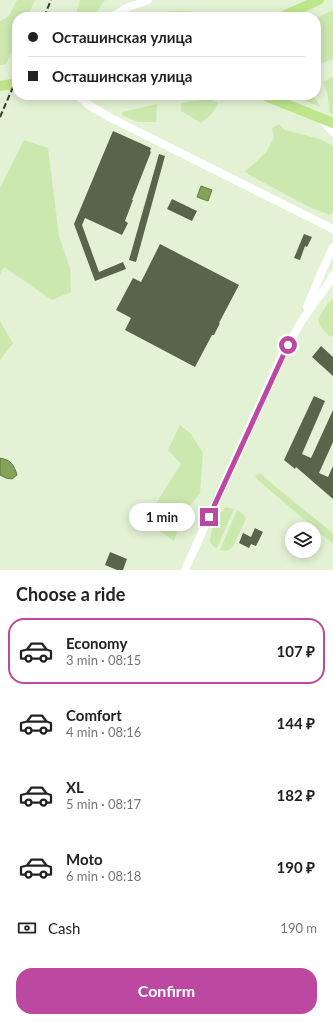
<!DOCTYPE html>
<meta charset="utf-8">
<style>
:root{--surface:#fff;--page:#f6f6f6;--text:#222;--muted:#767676;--line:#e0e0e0;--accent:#bd48a1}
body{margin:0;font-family:Lato,sans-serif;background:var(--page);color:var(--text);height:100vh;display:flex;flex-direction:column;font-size:15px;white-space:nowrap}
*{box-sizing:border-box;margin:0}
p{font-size:13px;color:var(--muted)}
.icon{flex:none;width:22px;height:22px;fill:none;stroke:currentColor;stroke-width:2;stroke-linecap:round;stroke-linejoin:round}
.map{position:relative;height:570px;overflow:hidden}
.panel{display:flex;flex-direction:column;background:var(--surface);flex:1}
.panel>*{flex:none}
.guide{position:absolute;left:12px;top:12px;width:309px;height:88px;border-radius:16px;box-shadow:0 2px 10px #0003;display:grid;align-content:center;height:88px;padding:0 16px;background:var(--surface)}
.tools{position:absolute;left:285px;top:522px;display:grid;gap:8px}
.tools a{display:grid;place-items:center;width:36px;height:36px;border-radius:50%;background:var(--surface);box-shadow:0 2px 10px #0003;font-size:20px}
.end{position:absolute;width:18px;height:18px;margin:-9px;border:5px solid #bd48a1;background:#fff;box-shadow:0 0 0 2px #fff}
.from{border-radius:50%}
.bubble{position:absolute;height:28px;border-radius:14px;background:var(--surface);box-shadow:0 2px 10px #0003;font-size:13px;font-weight:700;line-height:28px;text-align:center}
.guide b{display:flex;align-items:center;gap:14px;height:38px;font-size:15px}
.guide b+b{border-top:1px solid var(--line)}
.guide i{width:10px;height:10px;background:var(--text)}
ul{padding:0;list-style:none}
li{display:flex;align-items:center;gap:12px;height:66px;margin:0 8px 6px;padding:0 8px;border:2px solid transparent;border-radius:16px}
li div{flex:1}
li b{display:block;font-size:15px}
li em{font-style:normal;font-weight:700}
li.selected{border-color:var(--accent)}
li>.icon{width:36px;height:36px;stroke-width:1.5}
h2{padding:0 16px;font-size:18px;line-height:48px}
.pay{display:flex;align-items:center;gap:10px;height:44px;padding:0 16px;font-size:15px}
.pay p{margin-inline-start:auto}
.cta{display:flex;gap:8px;margin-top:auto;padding:8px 16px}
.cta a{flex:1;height:46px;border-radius:16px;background:var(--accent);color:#fff;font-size:16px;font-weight:700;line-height:46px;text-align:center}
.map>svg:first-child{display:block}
.green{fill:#cde8af}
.water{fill:#83a359;stroke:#637a43}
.building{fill:#59654b}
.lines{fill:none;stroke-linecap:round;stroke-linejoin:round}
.tertiary{stroke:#fff;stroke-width:8}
.trunk{stroke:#bfe68c;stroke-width:10}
.rail{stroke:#373d30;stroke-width:2;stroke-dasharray:6 3;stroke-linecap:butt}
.route{stroke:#bd48a1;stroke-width:5}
</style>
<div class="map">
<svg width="333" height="570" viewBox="0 0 333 570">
<rect width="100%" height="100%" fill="#e3f2d4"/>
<path class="green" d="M17 0H35L27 17H17V40L6 64 0 65V21L9 16Z
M80 0H105L93 17H75Z
M333 10V59L318 65 316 67V18Z
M170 11H191L192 17H151Z
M333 77V114L330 113 327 92 323 82Z
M292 95H312L321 107Z
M209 98 218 103 212 114 201 123 181 111V103Z
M157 104 156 122H138L122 115V112Z
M279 124 285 130 320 139 333 146V211L330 215 309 207 244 172 254 164 266 152 274 138 272 128Z
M24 140 48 148 59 236 70 268 71 292 52 300 4 267 0 274V188Z
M333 299V337C326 335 319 326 318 319L327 304Z
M0 321 13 343 0 360Z
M180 425 191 434 203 453 200 493 183 514 174 541 145 521 181 464 168 450Z
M260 473 277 488 333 533V544L259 481 255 476Z
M226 507 234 509 217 548 214 547 210 542C211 528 216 517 226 507Z
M237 510C241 512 244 514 246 519L233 547C228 551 226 551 220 550Z"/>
<path class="water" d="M201 186 212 190 208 201 197 197Z
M0 458C11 460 14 465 17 475L12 479 6 478 0 475Z"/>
<path class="building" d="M113 131 151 148 150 151 151 152 132 200H133L125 221 128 223 122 235 85 218 82 225 99 272 123 262 126 269 95 281 74 224Z
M159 154 165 156 136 262 129 260Z
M172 199 197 211 192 221 167 209Z
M304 234 312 237 307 247 305 246 300 260 294 258Z
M160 244 239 285 219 323H220L214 335H212L195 367 125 330 131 318 116 310 133 278 141 282Z
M321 346 333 357V376L312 357Z
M314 396 325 401 302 454 311 458 333 410V442L319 473 328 477 333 466V499L296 467 295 469 284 460Z
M255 528 263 532 256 546 251 544 249 548 239 543 243 533 251 537Z
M110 552 127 559 123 570H117L105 565Z"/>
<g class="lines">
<path class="tertiary" d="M112 17 126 8 148 0
M78 95 87 104 111 118 333 229
M320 118 333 132
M307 307 320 276 333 247
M185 570 283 353 303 319 330 281 333 275"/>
<path class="trunk" d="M281 17 319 0
M0 86 17 83
M263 95 333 123"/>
<path class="rail" d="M44 17 51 0
M0 117 17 78"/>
</g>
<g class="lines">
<path class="route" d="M209 517 288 345"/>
</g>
</svg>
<div class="tools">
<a><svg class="icon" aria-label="layers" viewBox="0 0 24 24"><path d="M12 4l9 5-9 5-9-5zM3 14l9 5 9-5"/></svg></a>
</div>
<i class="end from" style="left:288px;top:345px"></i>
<i class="end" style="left:209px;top:517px"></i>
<div class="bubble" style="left:129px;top:503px;width:66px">1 min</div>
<div class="guide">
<b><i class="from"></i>Осташинская улица</b>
<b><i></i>Осташинская улица</b>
</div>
</div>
<section class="panel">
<h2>Choose a ride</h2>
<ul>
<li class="selected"><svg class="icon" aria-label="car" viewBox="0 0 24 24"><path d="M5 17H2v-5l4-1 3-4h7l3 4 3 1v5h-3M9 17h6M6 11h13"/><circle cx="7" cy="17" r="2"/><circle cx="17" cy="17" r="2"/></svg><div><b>Economy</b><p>3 min · 08:15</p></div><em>107 ₽</em></li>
<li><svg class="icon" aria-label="car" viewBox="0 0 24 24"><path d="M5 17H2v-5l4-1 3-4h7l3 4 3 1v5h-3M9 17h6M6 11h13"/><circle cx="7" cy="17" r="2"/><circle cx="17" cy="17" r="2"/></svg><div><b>Comfort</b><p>4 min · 08:16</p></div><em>144 ₽</em></li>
<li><svg class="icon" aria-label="car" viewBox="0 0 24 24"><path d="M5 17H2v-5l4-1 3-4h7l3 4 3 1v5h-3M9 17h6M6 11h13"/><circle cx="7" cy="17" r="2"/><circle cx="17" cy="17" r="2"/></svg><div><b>XL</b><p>5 min · 08:17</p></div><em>182 ₽</em></li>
<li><svg class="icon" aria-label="car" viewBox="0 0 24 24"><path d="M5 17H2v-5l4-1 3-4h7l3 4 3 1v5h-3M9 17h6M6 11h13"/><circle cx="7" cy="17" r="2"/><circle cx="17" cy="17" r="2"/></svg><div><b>Moto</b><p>6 min · 08:18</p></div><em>190 ₽</em></li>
</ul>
<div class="pay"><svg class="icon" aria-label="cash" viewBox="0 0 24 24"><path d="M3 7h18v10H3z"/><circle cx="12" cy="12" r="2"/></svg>Cash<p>190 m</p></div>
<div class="cta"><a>Confirm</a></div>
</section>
